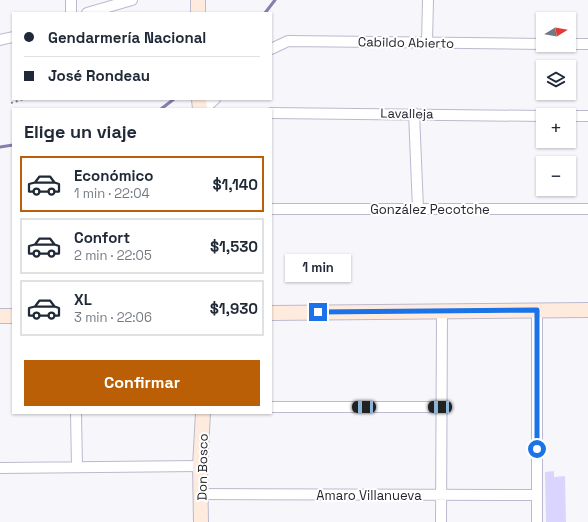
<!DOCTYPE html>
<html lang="es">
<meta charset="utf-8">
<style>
:root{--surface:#fff;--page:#f2f2f3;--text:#1f2937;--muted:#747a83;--line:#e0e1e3;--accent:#ba5f05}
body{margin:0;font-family:"Space Grotesk",sans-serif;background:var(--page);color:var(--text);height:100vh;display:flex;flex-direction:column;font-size:15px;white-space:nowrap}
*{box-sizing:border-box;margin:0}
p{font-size:13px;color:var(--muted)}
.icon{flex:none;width:22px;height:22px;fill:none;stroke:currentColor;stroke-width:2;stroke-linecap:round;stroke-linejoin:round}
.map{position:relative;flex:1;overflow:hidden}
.details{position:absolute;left:12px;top:108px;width:260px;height:306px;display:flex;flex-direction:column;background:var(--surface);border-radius:0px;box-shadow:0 1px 3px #0004}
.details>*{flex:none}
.banner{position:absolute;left:12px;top:12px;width:260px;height:88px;border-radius:0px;box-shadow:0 1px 3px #0004;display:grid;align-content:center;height:88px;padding:0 12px;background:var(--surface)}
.needle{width:26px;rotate:79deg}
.controls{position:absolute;left:536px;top:12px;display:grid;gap:8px}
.controls a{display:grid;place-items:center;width:40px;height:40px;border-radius:0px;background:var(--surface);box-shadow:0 1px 3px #0004;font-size:20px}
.end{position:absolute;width:18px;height:18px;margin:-9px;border:5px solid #1a73e8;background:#fff;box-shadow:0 0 0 2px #fff}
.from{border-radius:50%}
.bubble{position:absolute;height:28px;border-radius:0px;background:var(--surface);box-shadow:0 1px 3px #0004;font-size:13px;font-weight:800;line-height:28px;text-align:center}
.car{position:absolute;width:12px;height:24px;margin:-12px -6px;border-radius:5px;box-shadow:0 0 3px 1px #0007;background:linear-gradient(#222 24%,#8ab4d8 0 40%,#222 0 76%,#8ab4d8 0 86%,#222 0)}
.banner b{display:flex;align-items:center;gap:14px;height:38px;font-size:15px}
.banner b+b{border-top:1px solid var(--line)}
.banner i{width:10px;height:10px;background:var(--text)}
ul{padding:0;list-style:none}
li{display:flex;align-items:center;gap:12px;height:56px;margin:0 8px 6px;padding:0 4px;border:2px solid var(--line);border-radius:0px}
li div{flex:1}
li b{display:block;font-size:15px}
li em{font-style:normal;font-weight:800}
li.active{border-color:var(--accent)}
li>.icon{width:36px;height:36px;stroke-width:1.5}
h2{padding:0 12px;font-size:18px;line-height:48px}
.action{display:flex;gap:8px;margin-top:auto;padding:8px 12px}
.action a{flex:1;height:46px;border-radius:0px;background:var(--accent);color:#fff;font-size:16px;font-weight:800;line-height:46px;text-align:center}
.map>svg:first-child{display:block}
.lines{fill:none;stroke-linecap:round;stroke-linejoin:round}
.stream{stroke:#867eaf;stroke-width:3}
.building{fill:#dad5fe}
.street-casing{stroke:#bbb9ce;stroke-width:12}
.secondary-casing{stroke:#bbb9ce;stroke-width:16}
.path{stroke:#87868c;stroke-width:2;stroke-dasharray:2 3;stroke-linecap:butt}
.street{stroke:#fff;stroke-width:10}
.secondary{stroke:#ffebde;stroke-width:14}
.route{stroke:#1a73e8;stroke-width:5}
.labels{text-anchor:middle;stroke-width:4;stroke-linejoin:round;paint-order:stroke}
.street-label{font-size:13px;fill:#25242c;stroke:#fff}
</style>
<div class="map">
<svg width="588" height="522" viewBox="0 0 588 522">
<rect width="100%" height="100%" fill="#f7f7fb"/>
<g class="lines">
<path class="stream" d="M265 13 275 0
M161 109 174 99
M0 147 13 145"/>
</g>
<path class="building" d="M554 471V477L565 476 566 522H546L545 472Z"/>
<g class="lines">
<defs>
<path id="street" d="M71 0V13
M87 13 132 0
M0 40 13 37
M427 42 428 0
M569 44H588
M271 49 288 41 543 44
M204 109 215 99
M271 113 543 116
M414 113 418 209
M569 116H588
M271 209H588
M537 310V522
M271 407H441
M76 413 77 467
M0 468 200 466
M201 494 537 495
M441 522 442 311"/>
<path id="secondary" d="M198 0V13
M199 99 200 109
M271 313 588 310
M0 316H13
M201 522 200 466 203 413"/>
</defs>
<use href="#street" class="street-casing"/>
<use href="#secondary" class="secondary-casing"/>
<path class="path" d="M11 103 24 99"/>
<use href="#street" class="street"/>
<use href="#secondary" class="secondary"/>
</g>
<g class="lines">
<path class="route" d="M318 312 537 310V449"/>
</g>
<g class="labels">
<g class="street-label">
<text transform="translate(406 42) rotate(1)" y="5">Cabildo Abierto</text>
<text transform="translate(407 113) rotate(1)" y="5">Lavalleja</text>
<text x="430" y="214">González Pecotche</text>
<text transform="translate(202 467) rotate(-89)" y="5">Don Bosco</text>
<text x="369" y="500">Amaro Villanueva</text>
</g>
</g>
</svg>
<div class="controls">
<a><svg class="needle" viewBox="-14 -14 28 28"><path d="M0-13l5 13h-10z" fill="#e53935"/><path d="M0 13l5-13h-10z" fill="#747a83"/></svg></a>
<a><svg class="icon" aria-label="layers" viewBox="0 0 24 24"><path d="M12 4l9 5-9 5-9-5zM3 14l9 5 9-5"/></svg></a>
<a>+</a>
<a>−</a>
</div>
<i class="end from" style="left:537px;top:449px"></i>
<i class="end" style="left:318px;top:312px"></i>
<div class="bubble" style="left:285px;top:254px;width:66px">1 min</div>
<i class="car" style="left:364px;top:407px;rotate:270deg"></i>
<i class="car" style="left:440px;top:407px;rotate:270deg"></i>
<div class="banner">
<b><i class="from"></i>Gendarmería Nacional</b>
<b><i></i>José Rondeau</b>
</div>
<section class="details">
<h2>Elige un viaje</h2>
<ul>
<li class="active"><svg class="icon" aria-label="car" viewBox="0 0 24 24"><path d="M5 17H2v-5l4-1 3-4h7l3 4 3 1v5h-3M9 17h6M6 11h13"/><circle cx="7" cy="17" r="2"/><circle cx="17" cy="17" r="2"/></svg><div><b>Económico</b><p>1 min · 22:04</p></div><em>$1,140</em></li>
<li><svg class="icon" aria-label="car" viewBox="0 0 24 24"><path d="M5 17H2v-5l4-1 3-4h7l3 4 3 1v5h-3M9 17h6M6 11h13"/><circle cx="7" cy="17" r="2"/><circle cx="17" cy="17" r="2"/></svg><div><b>Confort</b><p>2 min · 22:05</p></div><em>$1,530</em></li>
<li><svg class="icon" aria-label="car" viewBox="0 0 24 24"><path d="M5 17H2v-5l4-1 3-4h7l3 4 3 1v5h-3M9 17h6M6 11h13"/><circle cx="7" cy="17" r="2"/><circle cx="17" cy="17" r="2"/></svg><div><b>XL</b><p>3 min · 22:06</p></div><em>$1,930</em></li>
</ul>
<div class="action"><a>Confirmar</a></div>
</section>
</div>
